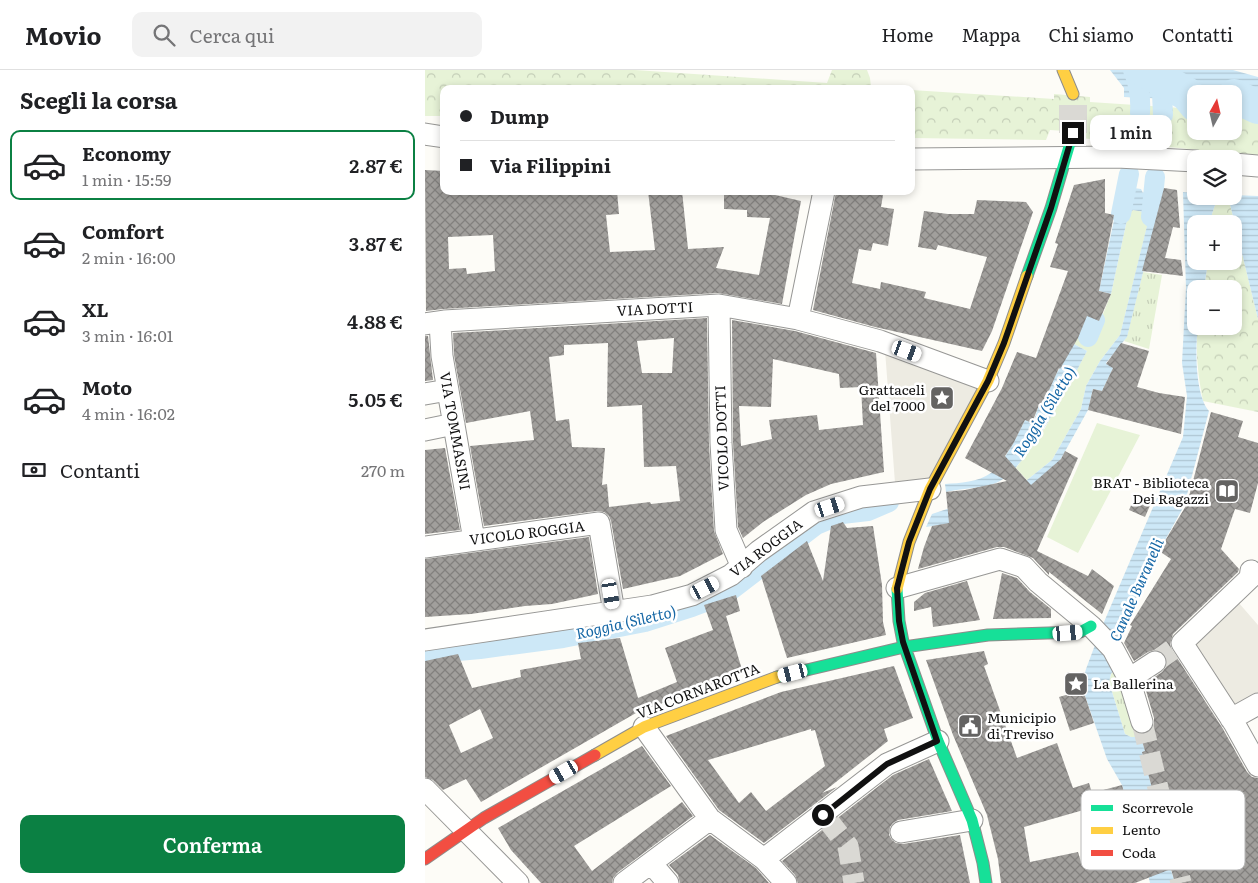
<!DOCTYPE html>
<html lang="it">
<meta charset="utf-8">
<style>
:root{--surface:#fff;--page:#f2f2f2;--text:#202124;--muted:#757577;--line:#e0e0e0;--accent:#0b8043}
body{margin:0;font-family:Literata,serif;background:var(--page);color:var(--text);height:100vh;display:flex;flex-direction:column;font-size:19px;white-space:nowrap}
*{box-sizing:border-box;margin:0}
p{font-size:16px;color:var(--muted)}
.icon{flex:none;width:28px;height:28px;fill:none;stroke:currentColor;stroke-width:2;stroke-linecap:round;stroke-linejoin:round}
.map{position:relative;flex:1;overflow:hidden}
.side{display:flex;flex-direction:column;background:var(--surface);width:425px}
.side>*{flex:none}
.guide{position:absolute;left:15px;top:15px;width:475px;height:110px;border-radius:10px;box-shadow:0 2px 8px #0003;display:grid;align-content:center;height:110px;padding:0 20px;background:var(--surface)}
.needle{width:32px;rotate:8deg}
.buttons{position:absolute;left:762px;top:15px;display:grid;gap:10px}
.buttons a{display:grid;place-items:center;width:55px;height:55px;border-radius:10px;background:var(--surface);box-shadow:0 2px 8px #0003;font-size:25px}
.end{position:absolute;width:22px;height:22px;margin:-11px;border:6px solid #111;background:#fff;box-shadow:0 0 0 2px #fff}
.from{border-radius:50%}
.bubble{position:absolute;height:35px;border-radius:10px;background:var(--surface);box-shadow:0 2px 8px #0003;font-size:16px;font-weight:600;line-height:35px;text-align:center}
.car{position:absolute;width:15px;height:30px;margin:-15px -8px;border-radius:6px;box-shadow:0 0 4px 1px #0007;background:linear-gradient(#fff 24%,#345 0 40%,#fff 0 76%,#345 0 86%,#fff 0)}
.guide b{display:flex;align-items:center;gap:18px;height:48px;font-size:19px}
.guide b+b{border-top:1px solid var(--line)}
.guide i{width:12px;height:12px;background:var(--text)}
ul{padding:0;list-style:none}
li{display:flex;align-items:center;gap:15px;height:70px;margin:0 10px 8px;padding:0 10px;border:2px solid transparent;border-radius:10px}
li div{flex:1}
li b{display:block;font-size:19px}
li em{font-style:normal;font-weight:600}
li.on{border-color:var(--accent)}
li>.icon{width:45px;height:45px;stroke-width:1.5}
h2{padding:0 20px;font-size:22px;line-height:60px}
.pay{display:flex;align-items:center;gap:12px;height:55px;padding:0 20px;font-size:19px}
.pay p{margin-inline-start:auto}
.action{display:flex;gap:10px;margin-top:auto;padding:10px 20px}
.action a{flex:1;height:58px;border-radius:10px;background:var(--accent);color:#fff;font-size:20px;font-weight:600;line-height:58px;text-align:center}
header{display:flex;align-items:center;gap:30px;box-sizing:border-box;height:70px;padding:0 25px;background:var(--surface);border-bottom:1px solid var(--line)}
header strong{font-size:24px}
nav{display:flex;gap:28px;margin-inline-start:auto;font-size:18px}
.search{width:350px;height:45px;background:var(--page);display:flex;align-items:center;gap:12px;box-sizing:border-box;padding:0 18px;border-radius:10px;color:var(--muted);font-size:19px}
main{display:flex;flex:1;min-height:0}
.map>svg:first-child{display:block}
.grass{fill:url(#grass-tufts)}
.park{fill:url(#park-crowns)}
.garden{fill:#e7f3d7}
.plaza{fill:#edebe2}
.water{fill:url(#water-rules)}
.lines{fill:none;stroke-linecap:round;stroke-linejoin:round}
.canal{stroke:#cde8f7;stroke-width:20}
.river{stroke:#cde8f7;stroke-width:34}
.building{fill:url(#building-cross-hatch);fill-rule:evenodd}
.street-tunnel{stroke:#dad9d4;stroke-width:21;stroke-dasharray:21 11;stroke-linecap:butt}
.secondary-tunnel{stroke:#dad9d4;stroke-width:28;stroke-dasharray:28 14;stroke-linecap:butt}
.street-casing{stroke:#979795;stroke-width:23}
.fast-casing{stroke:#8e8d8b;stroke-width:13}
.slow-casing{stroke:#8e8d8b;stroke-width:13}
.jam-casing{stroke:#8e8d8b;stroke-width:13}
.street{stroke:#fffffe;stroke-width:21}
.fast{stroke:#16e098;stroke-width:11}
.slow{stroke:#ffcf43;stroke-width:11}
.jam{stroke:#f24e42;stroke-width:11}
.route{stroke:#111;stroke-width:6}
.labels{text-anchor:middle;stroke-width:5;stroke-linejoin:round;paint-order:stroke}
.street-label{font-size:14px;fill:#111;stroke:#fff}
.poi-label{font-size:14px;fill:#111;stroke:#fff;text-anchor:end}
.water-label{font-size:15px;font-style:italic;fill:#1768a6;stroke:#fff}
.key{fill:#fff;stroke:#b8b8b8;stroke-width:1}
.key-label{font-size:14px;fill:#111}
</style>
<header>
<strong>Movio</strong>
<div class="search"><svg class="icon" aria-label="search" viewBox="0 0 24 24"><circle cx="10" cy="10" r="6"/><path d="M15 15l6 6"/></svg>Cerca qui</div>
<nav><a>Home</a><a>Mappa</a><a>Chi siamo</a><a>Contatti</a></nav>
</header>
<main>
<section class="side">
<h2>Scegli la corsa</h2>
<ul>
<li class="on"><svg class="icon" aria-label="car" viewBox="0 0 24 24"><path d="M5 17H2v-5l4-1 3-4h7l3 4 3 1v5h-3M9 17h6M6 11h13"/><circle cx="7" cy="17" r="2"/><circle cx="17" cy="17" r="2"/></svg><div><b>Economy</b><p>1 min · 15:59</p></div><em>2.87 €</em></li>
<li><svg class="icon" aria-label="car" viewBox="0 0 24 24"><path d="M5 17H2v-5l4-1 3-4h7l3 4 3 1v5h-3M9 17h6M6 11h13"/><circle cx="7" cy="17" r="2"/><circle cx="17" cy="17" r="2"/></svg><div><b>Comfort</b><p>2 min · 16:00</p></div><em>3.87 €</em></li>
<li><svg class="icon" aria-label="car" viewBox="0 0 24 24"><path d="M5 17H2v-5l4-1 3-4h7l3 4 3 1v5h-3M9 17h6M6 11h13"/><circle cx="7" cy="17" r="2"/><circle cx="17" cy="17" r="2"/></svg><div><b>XL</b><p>3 min · 16:01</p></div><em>4.88 €</em></li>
<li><svg class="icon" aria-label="car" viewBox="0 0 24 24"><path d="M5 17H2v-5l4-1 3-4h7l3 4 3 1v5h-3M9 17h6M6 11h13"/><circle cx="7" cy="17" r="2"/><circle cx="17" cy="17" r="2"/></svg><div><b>Moto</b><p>4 min · 16:02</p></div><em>5.05 €</em></li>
</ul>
<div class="pay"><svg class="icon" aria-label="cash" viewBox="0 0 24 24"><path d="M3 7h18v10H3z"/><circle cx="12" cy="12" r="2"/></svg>Contanti<p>270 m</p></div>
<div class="action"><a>Conferma</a></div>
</section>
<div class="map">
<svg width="833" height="813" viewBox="0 0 833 813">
<defs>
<pattern id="grass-tufts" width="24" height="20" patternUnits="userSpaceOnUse" patternTransform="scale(1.25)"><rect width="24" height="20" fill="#e7f3d7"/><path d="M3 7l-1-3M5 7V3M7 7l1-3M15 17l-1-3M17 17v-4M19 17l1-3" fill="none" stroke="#c5cfb8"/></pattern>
<pattern id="park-crowns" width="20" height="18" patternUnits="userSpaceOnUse" patternTransform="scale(1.25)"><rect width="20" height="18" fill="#e7f3d7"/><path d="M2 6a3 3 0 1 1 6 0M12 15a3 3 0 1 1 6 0" fill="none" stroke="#c5cfb8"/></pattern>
<pattern id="water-rules" width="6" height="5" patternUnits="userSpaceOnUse" patternTransform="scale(1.25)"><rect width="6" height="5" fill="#cde8f7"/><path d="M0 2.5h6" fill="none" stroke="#afc6d3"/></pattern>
<pattern id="building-cross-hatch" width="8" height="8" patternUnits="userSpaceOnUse" patternTransform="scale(1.25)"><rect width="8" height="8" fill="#a19f9c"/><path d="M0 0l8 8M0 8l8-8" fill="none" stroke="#82807e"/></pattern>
</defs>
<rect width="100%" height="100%" fill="#fdfcf7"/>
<path class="grass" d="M718 202 737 205 724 279 699 271 702 266Z
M690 599 712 653 716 667H706L700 664 684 612 686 604Z"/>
<path class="park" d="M0 0H210L402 13 407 0H442L445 8 446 17 472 19H19V46H0Z
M486 20 629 29V24L665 27V32L771 39V61H809V41L833 43V86L655 68V62L625 60 621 70 486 68Z
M793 126H803L833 249V342L778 331C773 306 770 281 773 256H809V219H779L783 191H809V154H787V144Z"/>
<path class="garden" d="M708 140 724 143 723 153 695 265 675 291 661 316 656 339 627 390 602 410 591 398 620 358 662 281 649 274 654 264 668 269 686 224 703 145Z
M672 353 715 365 653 483 622 467Z"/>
<path class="plaza" d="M460 280 554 315 502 411 470 413Z
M800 517 833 555V639L806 655 746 567Z"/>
<path class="water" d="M685 0H808L833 7V32L809 31V24H771V30L699 27V18Z
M696 117 703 118 705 122 709 118 716 119 718 123 722 119 738 122 702 267 681 293 688 298 677 321 668 319 663 340 633 394 586 433 562 448 501 457 507 444 597 414 627 390 656 339 661 316 675 291 695 265 722 156 724 143 708 140 703 145 686 224 674 221Z
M758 122 771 123V126H793L787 144V154H771V191H783L779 219H771V256H773C770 277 770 325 784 341L759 436 734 481 692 576 677 561 679 552 758 367 762 326 757 293 761 218Z
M809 125 833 126V249L803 126H809Z
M649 274 662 281C646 311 601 402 571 413 555 419 537 418 521 422L520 414C535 413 553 412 566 403 578 395 593 364 600 350L608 353 614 335 617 336 630 306Z
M670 575 685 591 690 599 686 604 684 612 700 664 706 667H716L720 681 717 682 738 757 746 796 745 797 750 813H725L716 776 706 750 697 715 682 689 658 620V610L661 599Z"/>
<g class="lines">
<path class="canal" d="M708 0C714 14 716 28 715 43
M728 7 737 23 738 45
M696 144 704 104
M726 147 730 107
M663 267 670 250
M0 584 55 579 138 568 220 552 267 537 301 524 391 455 417 444 443 441 464 432"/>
<path class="river" d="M719 0 762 24 771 35
M809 26 833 37"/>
</g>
<path class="building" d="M0 100 19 101V121H192L194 144 181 145 185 182 230 180 223 121H257L263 179 299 177 291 198 334 205 345 148 322 147V140L299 139V123L350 125 376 131 357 234 293 223 18 239 1 241ZM68 165 70 201 42 204 41 198 24 199 23 167Z
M680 109V143L689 145 674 221 686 224 674 251 662 246 653 268 635 299 634 298 617 336 614 335 607 353 600 350 588 374 580 386 606 415 636 389 640 381 653 388 612 481 663 506 667 499 689 516 677 544 624 502V505L608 488 579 477H572L493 499 499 477 507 456 524 453 521 422 540 420 582 411 540 388 577 318 592 282 611 288 643 201 625 197 633 174 630 173 649 115Z
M739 118 752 120 755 158 748 157 740 188 756 190 758 206 717 201Z
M411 122 458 125 456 137 469 139 463 176 448 173 446 181 434 179 427 213 455 219 456 212 501 222 499 228 545 239 562 187 513 175 511 180 493 177 499 141 523 144H549L552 130 601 132 608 142 567 261 557 281 450 257 388 240Z
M282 248 284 374 289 461 298 484 255 506 198 519 186 451 184 446 179 442 172 441 59 456 45 376 109 370 105 341 41 353 29 285 28 263ZM249 268 247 303H217L212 271ZM183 273 182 337 217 335 219 397 251 396 255 431 226 434 225 432 184 437 182 414 177 415 180 378 147 377 144 349 131 351 124 287 139 285V275Z
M307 250 370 261 451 283 459 402 406 414 381 425 338 452 318 468 313 457 308 373ZM348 289 414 304 415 318 436 317 438 355 394 360 392 345 344 350 347 369 316 376 314 336 346 337Z
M0 266H3L8 310 0 311Z
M696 273 724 281 712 317 734 323 760 327 756 364 663 340 668 319 677 321 688 298 681 294Z
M786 342 818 351 813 367 833 373V413L825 443 810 439 796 479 814 499 813 502 748 564 745 574 747 580 798 659 822 702 827 707 833 708V813H750L746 799 710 813H576L573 789 562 745 528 665 501 590 559 581 563 594 559 596 592 688 632 673 648 718 664 713 667 723 697 715 706 750 674 757 669 735V737L599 757 605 792 653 782 657 795 692 786 691 784 813 747 807 725 734 743 717 682 720 681 715 664H721L726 661 729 654V648L719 614 737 602 741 597 742 591 741 586 736 581 730 580 723 582 709 591 699 573 707 556 705 555 746 489 734 481 762 434Z
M20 378 35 460 0 464V380Z
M711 424 727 431 720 447 704 440Z
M418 452 422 458 448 456 457 515 458 552 461 565 362 588 336 506 382 471 398 511 406 456Z
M164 467 173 524 127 534 100 536 46 544 0 547V489Z
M577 503 592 508 605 522 626 539V548L568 549Z
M542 511 555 550 508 557 506 537 489 541V532L500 523Z
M311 525 315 541 301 546 318 603 211 643 56 732 41 709 18 720 8 710 0 707V591L33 584 47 618 96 607 95 600 156 589 153 573 195 568 213 628 252 612 240 578 288 560 279 535ZM55 639 68 668 36 683 24 655Z
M469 596 488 648 459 659 463 671 397 723 412 717 339 773 294 740 241 666 356 622ZM386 659V661L390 660 400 696 341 741 326 722 314 733 283 690Z
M658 620 669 653 645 661 634 627Z
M217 676 246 716 149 776 167 801 257 732 268 746 192 803 188 808 187 813H116L86 780 73 758Z
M504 689 527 741 473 750 468 753 465 757 464 765 467 770 471 773 478 774 535 765 545 813H373L370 805 357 791 468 705Z
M285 765 331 798 344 813H255L253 805 244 795Z"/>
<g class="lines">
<path class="street-tunnel" d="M730 592 757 573
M717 652 756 813
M401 748 423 776 429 813"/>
<path class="secondary-tunnel" d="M648 63V24"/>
<defs>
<path id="street" d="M0 64 19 67
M486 89 692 87 771 91
M809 94 833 96
M294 235 296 373 301 460 317 497
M373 249 399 121
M15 252 17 286 49 470
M0 254 19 251 294 235 373 249 455 271 563 311
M0 324 23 320
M0 360 29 354
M0 477 174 453 189 542
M826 501 825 508 757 573 809 653 833 696
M472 518 575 489 599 497 613 512 666 556 688 579 704 609 717 652
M0 570 227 536 267 525 306 505 334 481 389 442 436 427 505 419
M704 609 730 592
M806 649 833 634
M219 657 285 749 339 789 361 813
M0 719 93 813
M476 762 547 750
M339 789 462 694 513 671
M226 793 243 813
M199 813 285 749"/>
<path id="fast" d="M602 206 626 138 648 63
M472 519 474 551 478 572 513 671 547 750 558 793 561 813
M352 607 479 577 563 565 655 562 666 556"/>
<path id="slow" d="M638 0 648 24
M472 519 484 472 505 419 563 311 579 273 602 206
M170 685 219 657 352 607"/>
<path id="jam" d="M0 789 59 748 170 685"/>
</defs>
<use href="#street" class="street-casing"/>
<use href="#fast" class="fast-casing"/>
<use href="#slow" class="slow-casing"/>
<use href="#jam" class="jam-casing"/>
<use href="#street" class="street"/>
<use href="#fast" class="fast"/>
<use href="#slow" class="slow"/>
<use href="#jam" class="jam"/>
</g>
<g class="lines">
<path class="route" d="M398 745 462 694 512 671 478 572 474 551 472 518 484 472 505 419 563 311 579 273 626 138 648 63"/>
</g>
<defs>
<symbol id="sight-square" viewBox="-11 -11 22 22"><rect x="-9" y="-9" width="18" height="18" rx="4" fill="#646362" stroke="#fff"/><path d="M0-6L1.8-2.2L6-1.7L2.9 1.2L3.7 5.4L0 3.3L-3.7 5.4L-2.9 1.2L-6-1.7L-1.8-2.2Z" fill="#fff"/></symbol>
<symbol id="library-square" viewBox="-11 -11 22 22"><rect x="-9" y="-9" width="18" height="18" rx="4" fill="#646362" stroke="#fff"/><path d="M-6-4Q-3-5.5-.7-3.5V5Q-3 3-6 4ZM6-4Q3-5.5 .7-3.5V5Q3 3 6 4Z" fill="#fff"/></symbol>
<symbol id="civic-square" viewBox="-11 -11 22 22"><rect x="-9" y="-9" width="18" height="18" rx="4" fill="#646362" stroke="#fff"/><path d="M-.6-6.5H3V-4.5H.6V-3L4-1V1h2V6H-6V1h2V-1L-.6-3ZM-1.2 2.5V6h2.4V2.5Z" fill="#fff"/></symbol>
</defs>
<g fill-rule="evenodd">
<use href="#sight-square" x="503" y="314" width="28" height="28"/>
<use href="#library-square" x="788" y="407" width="28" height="28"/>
<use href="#sight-square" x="637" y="600" width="28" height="28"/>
<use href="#civic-square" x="531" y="642" width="28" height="28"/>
</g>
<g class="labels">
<g class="street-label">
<text transform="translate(230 239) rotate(-3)" y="5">VIA DOTTI</text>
<text transform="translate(30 361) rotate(80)" y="5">VIA TOMMASINI</text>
<text transform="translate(297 368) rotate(-92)" y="5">VICOLO DOTTI</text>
<text transform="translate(102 463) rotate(-7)" y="5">VICOLO ROGGIA</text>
<text transform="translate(341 478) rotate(-37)" y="5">VIA ROGGIA</text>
<text transform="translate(273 621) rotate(-21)" y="5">VIA CORNAROTTA</text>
</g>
<g class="poi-label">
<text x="500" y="325">Grattaceli<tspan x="500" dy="16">del 7000</tspan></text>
<text x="784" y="418">BRAT - Biblioteca<tspan x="784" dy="16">Dei Ragazzi</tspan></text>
<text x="668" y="619" text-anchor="start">La Ballerina</text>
<text x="562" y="653" text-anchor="start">Municipio<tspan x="562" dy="16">di Treviso</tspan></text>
</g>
<g class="water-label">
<text transform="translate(620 342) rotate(-58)" y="5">Roggia (Siletto)</text>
<text transform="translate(712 520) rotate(-66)" y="5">Canale Buranelli</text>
<text transform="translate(201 553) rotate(-13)" y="5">Roggia (Siletto)</text>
</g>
</g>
<rect x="656" y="720" width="164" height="80" rx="8" class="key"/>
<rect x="666" y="735" width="22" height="6" fill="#16e098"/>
<rect x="666" y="757" width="22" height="7" fill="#ffcf43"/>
<rect x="666" y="780" width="22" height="6" fill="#f24e42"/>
<g class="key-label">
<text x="697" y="743">Scorrevole</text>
<text x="697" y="765">Lento</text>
<text x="697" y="788">Coda</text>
</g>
</svg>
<div class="buttons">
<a><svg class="needle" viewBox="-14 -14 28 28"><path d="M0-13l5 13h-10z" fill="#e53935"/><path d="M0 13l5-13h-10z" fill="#757577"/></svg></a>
<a><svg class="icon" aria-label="layers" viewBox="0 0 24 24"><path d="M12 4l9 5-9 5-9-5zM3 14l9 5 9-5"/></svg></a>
<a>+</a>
<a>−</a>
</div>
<i class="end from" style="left:398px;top:745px"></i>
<i class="end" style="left:648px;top:63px"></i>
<div class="bubble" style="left:665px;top:45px;width:82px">1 min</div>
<i class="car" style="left:482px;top:281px;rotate:110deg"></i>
<i class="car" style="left:405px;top:437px;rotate:72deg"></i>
<i class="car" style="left:280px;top:518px;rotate:63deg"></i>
<i class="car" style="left:186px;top:524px;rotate:170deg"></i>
<i class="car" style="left:643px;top:563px;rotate:85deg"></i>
<i class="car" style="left:368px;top:603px;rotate:256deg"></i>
<i class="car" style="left:139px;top:702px;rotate:240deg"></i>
<div class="guide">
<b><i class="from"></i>Dump</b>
<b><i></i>Via Filippini</b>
</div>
</div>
</main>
